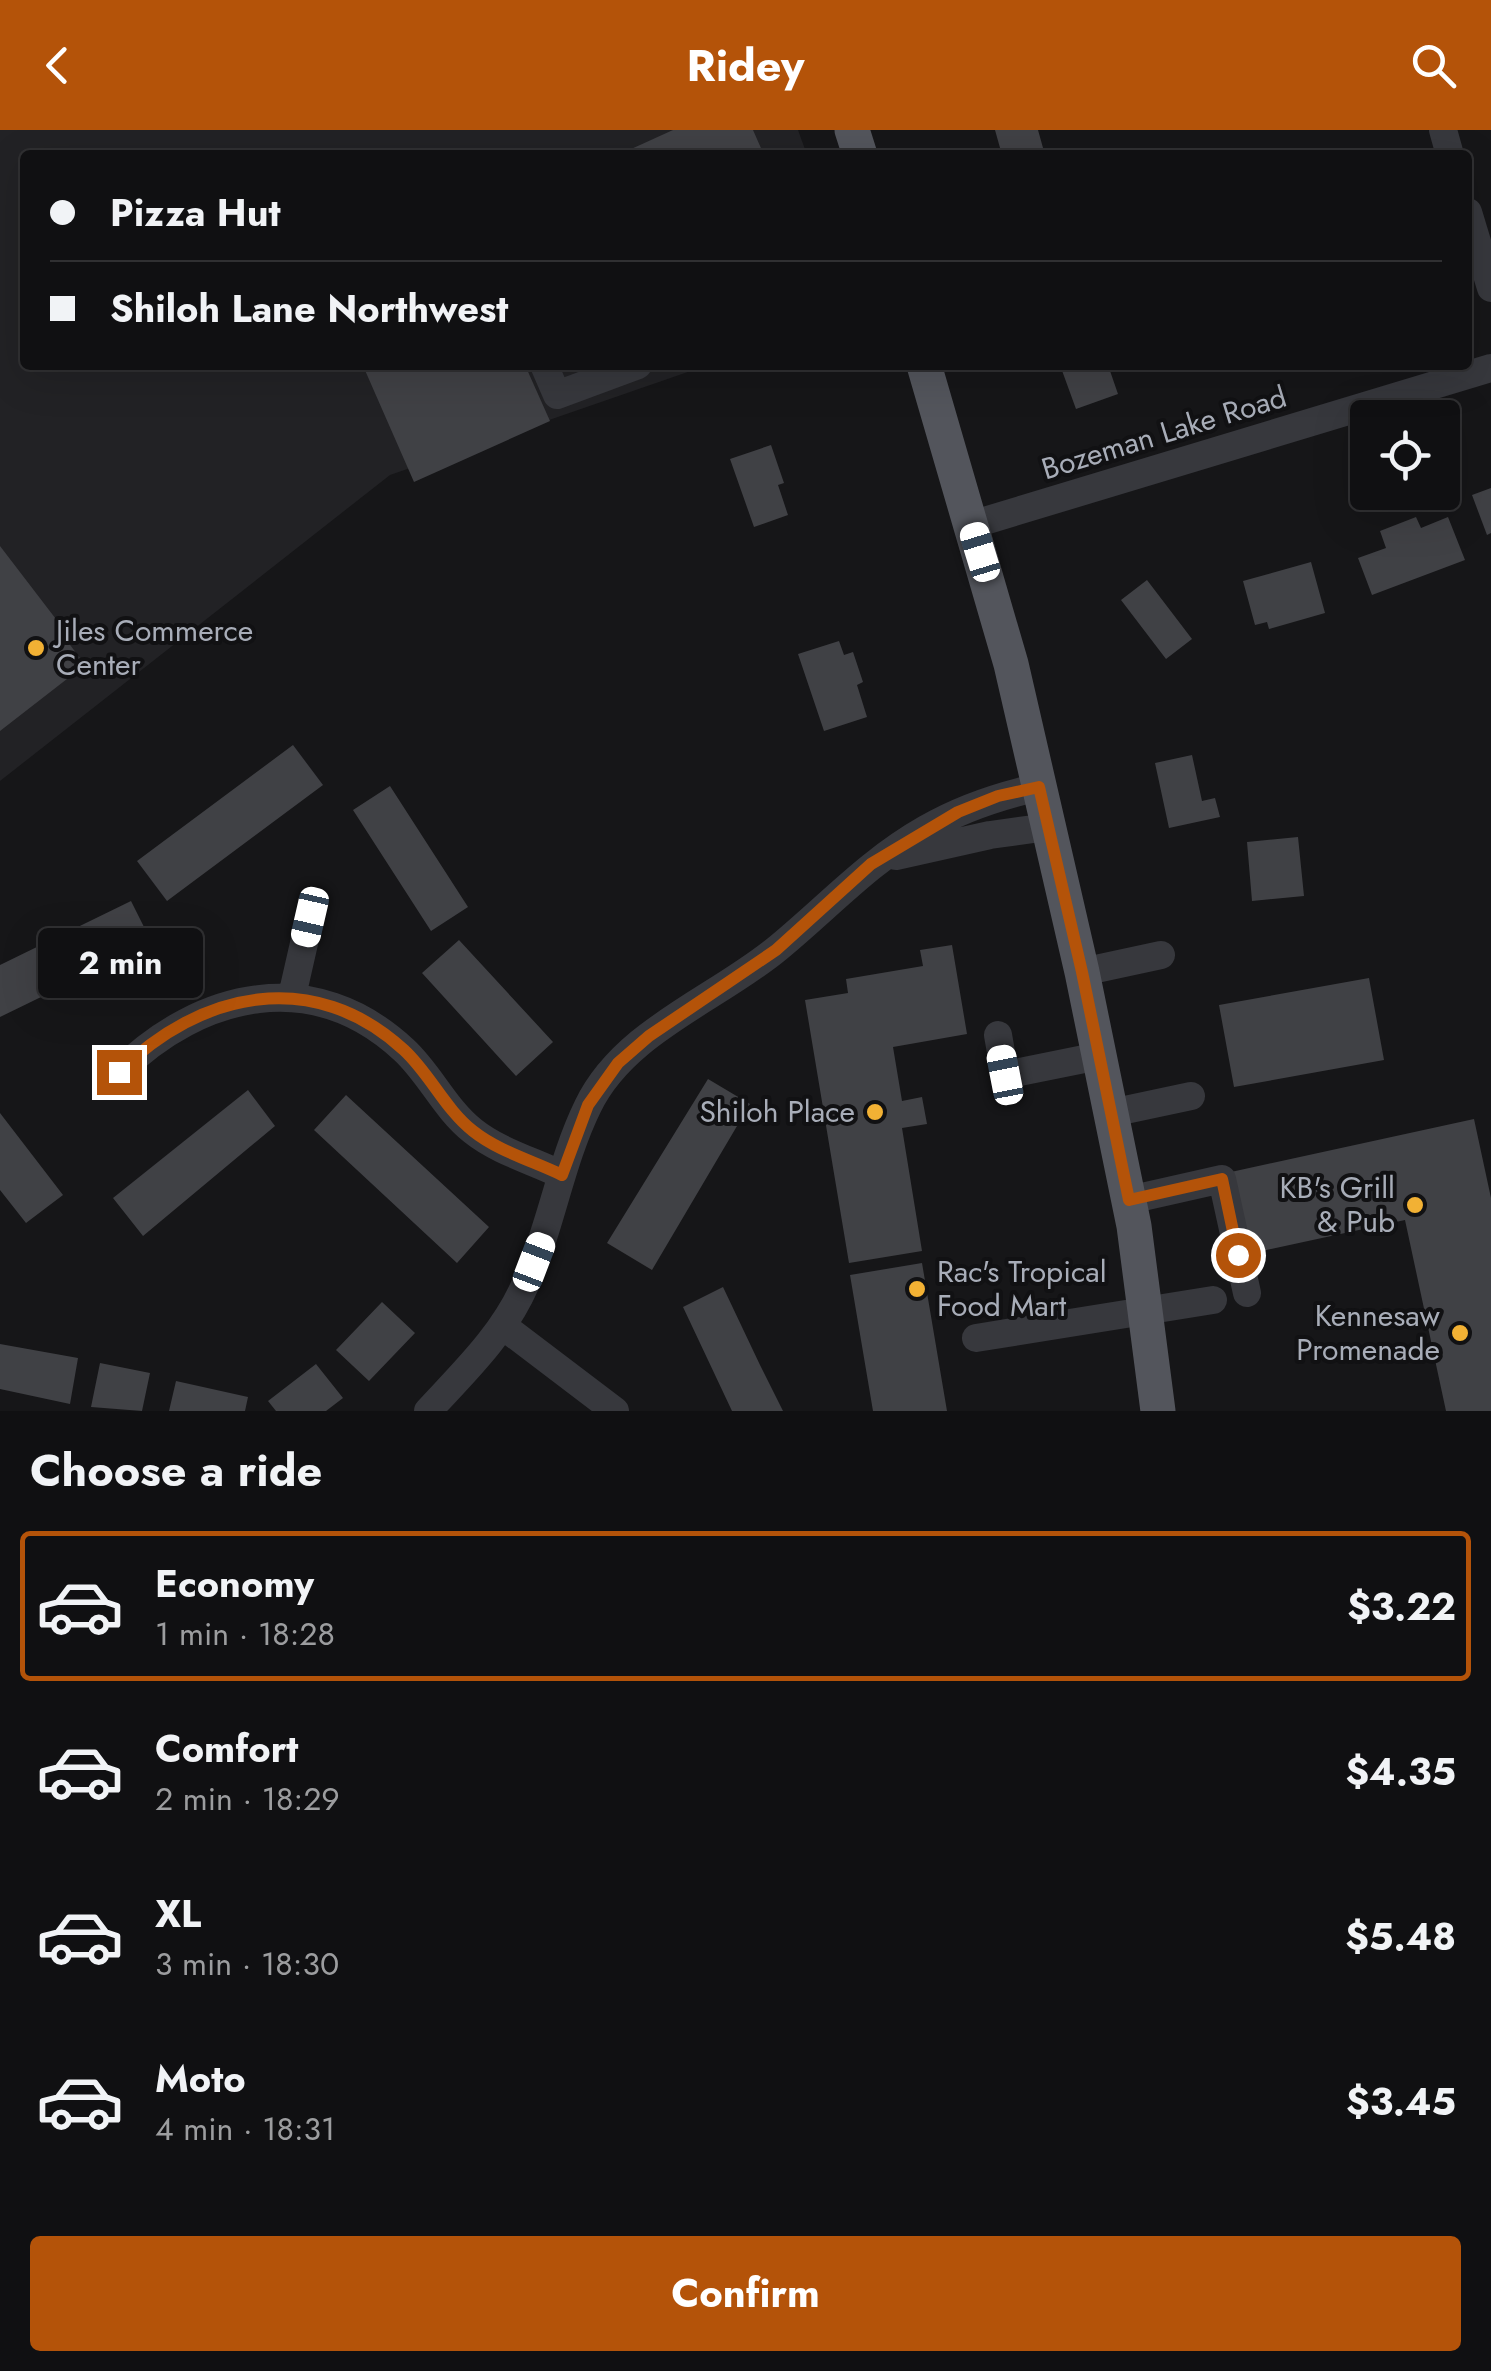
<!DOCTYPE html>
<meta charset="utf-8">
<style>
:root{--surface:#101012;--page:#1e1e20;--text:#f1f3f6;--muted:#9c9d9f;--line:#303032;--accent:#b45309}
body{margin:0;font-family:Jost,sans-serif;background:var(--page);color:var(--text);height:100vh;display:flex;flex-direction:column;font-size:38px;white-space:nowrap}
*{box-sizing:border-box;margin:0}
p{font-size:32px;color:var(--muted)}
.icon{flex:none;width:55px;height:55px;fill:none;stroke:currentColor;stroke-width:2;stroke-linecap:round;stroke-linejoin:round}
.map{position:relative;height:1281px;overflow:hidden}
.panel{display:flex;flex-direction:column;background:var(--surface);flex:1}
.panel>*{flex:none}
.guide{position:absolute;left:20px;top:20px;width:1452px;height:220px;border-radius:10px;box-shadow:0 10px 40px #0002,0 0 0 2px var(--line);display:grid;align-content:center;height:220px;padding:0 30px;background:var(--surface)}
.controls{position:absolute;left:1350px;top:270px;display:grid;gap:20px}
.controls a{display:grid;place-items:center;width:110px;height:110px;border-radius:10px;background:var(--surface);box-shadow:0 10px 40px #0002,0 0 0 2px var(--line);font-size:50px}
.end{position:absolute;width:45px;height:45px;margin:-22px;border:12px solid #b45309;background:#fff;box-shadow:0 0 0 5px #fff}
.from{border-radius:50%}
.bubble{position:absolute;height:70px;border-radius:10px;background:var(--surface);box-shadow:0 10px 40px #0002,0 0 0 2px var(--line);font-size:32px;font-weight:700;line-height:70px;text-align:center}
.car{position:absolute;width:30px;height:60px;margin:-30px -15px;border-radius:12px;box-shadow:0 0 8px 2px #0007;background:linear-gradient(#fff 24%,#345 0 40%,#fff 0 76%,#345 0 86%,#fff 0)}
.guide b{display:flex;align-items:center;gap:35px;height:95px;font-size:38px}
.guide b+b{border-top:2px solid var(--line)}
.guide i{width:25px;height:25px;background:var(--text)}
ul{padding:0;list-style:none}
li{display:flex;align-items:center;gap:30px;height:150px;margin:0 20px 15px;padding:0 10px;border:5px solid transparent;border-radius:10px}
li div{flex:1}
li b{display:block;font-size:38px}
li em{font-style:normal;font-weight:700}
li.active{border-color:var(--accent)}
li>.icon{width:90px;height:90px;stroke-width:1.5}
h2{padding:0 30px;font-size:45px;line-height:120px}
.cta{display:flex;gap:20px;margin-top:auto;padding:20px 30px}
.cta a{flex:1;height:115px;border-radius:10px;background:var(--accent);color:#fff;font-size:40px;font-weight:700;line-height:115px;text-align:center}
header{display:flex;justify-content:space-between;align-items:center;height:130px;padding:0 30px;background:var(--accent);color:#fff;font-size:45px;font-weight:700}
.map>svg:first-child{display:block}
.built{fill:#222225}
.building{fill:#404145}
.lines{fill:none;stroke-linecap:round;stroke-linejoin:round}
.minor{stroke:#37383d;stroke-width:28}
.major{stroke:#53555c;stroke-width:35}
.route{stroke:#b45309;stroke-width:12}
.poi-dot{fill:#f2b134;stroke:#111113;stroke-width:4}
.labels{text-anchor:middle;stroke-width:8;stroke-linejoin:round;paint-order:stroke}
.street-label{font-size:30px;fill:#a8adb8;stroke:#111113}
.poi-label{font-size:30px;fill:#a8adb8;stroke:#111113;text-anchor:end}
</style>
<header><svg class="icon" aria-label="back" viewBox="0 0 24 24"><path d="M15 5l-7 7 7 7"/></svg>Ridey<svg class="icon" aria-label="search" viewBox="0 0 24 24"><circle cx="10" cy="10" r="6"/><path d="M15 15l6 6"/></svg></header>
<div class="map">
<svg width="1491" height="1281" viewBox="0 0 1491 1281">
<rect width="100%" height="100%" fill="#161618"/>
<path class="built" d="M0 0H798L807 25H25V235H708L390 345 0 651Z"/>
<path class="building" d="M673 0H753L764 25H618Z
M995 0H1038L1045 25H1002Z
M370 235H525L550 291 414 352 364 238Z
M1060 235H1108L1118 264 1076 279Z
M771 315 784 353 778 355 788 385 754 397 730 329Z
M1491 358V403L1487 405 1472 365Z
M1416 387 1421 398 1448 387 1465 430 1372 465 1358 428 1386 418 1380 401Z
M0 416 62 497 59 500 85 535 0 601Z
M1311 432 1325 483 1269 499 1267 492 1255 495 1243 451Z
M1147 450 1192 509 1166 529 1121 470Z
M839 511 844 525 853 522 863 552 857 555 867 587 824 601 798 524Z
M293 615 323 655 167 771 137 731Z
M1192 625 1202 671 1215 668 1220 687 1169 698 1155 633Z
M390 656 468 777 431 801 353 680Z
M1298 707 1304 766 1252 771 1247 712Z
M131 771 152 813 0 887V835Z
M459 810 553 912 516 946 422 843Z
M952 815 967 904 893 917 902 971 922 967 927 994 902 998 922 1121 849 1133 805 870 848 863 846 849 923 836 920 820Z
M1369 848 1384 930 1234 957 1219 875Z
M708 949 750 974 652 1140 607 1113Z
M248 960 275 996 143 1106 113 1068Z
M346 965 489 1097 457 1133 314 1000Z
M0 983 63 1065 26 1093 0 1060Z
M1474 989 1491 1068V1281H1446L1405 1090 1248 1124 1231 1042Z
M922 1133 947 1281H873L850 1145Z
M723 1157 760 1235 783 1281H732L683 1177Z
M382 1172 415 1203 369 1251 336 1220Z
M0 1214 78 1228 70 1274 0 1259Z
M100 1233 150 1243 142 1281 91 1277Z
M316 1234 343 1268 326 1281H276L268 1271Z
M176 1251 248 1267 245 1281H169Z"/>
<g class="lines">
<path class="minor" d="M1443 0 1450 25
M1468 82 1491 158
M544 235 557 265 638 235
M971 395 1491 238
M896 726 990 705 1048 697
M1082 842 1161 825
M292 866 310 787
M998 905 1005 945 1099 926
M119 942C201 861 314 836 404 920 430 944 445 979 473 1001 498 1021 533 1031 562 1045
M1111 983 1191 966
M1129 1070 1222 1049 1247 1163
M503 1196 615 1281
M976 1208 1213 1170
M428 1281C464 1242 503 1205 525 1155 551 1098 560 1033 588 976 624 901 717 869 778 818 829 776 868 732 926 699 962 678 999 666 1039 657"/>
<path class="major" d="M852 0 860 25
M924 235 1011 534 1082 842 1134 1096 1158 1281"/>
</g>
<g class="lines">
<path class="route" d="M119 942C200 861 314 837 404 920 430 944 445 979 473 1001 498 1021 533 1031 562 1045L588 975 618 933 649 906 776 820 871 734 958 682 998 666 1039 657 1082 842 1129 1070 1222 1049 1238 1125"/>
</g>
<g class="poi-dot">
<circle cx="36" cy="518" r="10"/>
<circle cx="875" cy="982" r="10"/>
<circle cx="1415" cy="1075" r="10"/>
<circle cx="917" cy="1159" r="10"/>
<circle cx="1460" cy="1203" r="10"/>
</g>
<g class="labels">
<g class="street-label">
<text transform="translate(1164 303) rotate(-17)" y="10">Bozeman Lake Road</text>
</g>
<g class="poi-label">
<text x="56" y="511" text-anchor="start">Jiles Commerce<tspan x="56" dy="34">Center</tspan></text>
<text x="855" y="992">Shiloh Place</text>
<text x="1395" y="1068">KB's Grill<tspan x="1395" dy="34">&amp; Pub</tspan></text>
<text x="937" y="1152" text-anchor="start">Rac's Tropical<tspan x="937" dy="34">Food Mart</tspan></text>
<text x="1440" y="1196">Kennesaw<tspan x="1440" dy="34">Promenade</tspan></text>
</g>
</g>
</svg>
<div class="controls">
<a><svg class="icon" aria-label="locate" viewBox="0 0 24 24"><circle cx="12" cy="12" r="6"/><path d="M12 2v4M12 18v4M2 12h4M18 12h4"/></svg></a>
</div>
<i class="end from" style="left:1238px;top:1125px"></i>
<i class="end" style="left:119px;top:942px"></i>
<div class="bubble" style="left:38px;top:798px;width:165px">2 min</div>
<i class="car" style="left:980px;top:422px;rotate:343deg"></i>
<i class="car" style="left:310px;top:787px;rotate:193deg"></i>
<i class="car" style="left:1005px;top:945px;rotate:349deg"></i>
<i class="car" style="left:534px;top:1132px;rotate:21deg"></i>
<div class="guide">
<b><i class="from"></i>Pizza Hut</b>
<b><i></i>Shiloh Lane Northwest</b>
</div>
</div>
<section class="panel">
<h2>Choose a ride</h2>
<ul>
<li class="active"><svg class="icon" aria-label="car" viewBox="0 0 24 24"><path d="M5 17H2v-5l4-1 3-4h7l3 4 3 1v5h-3M9 17h6M6 11h13"/><circle cx="7" cy="17" r="2"/><circle cx="17" cy="17" r="2"/></svg><div><b>Economy</b><p>1 min · 18:28</p></div><em>$3.22</em></li>
<li><svg class="icon" aria-label="car" viewBox="0 0 24 24"><path d="M5 17H2v-5l4-1 3-4h7l3 4 3 1v5h-3M9 17h6M6 11h13"/><circle cx="7" cy="17" r="2"/><circle cx="17" cy="17" r="2"/></svg><div><b>Comfort</b><p>2 min · 18:29</p></div><em>$4.35</em></li>
<li><svg class="icon" aria-label="car" viewBox="0 0 24 24"><path d="M5 17H2v-5l4-1 3-4h7l3 4 3 1v5h-3M9 17h6M6 11h13"/><circle cx="7" cy="17" r="2"/><circle cx="17" cy="17" r="2"/></svg><div><b>XL</b><p>3 min · 18:30</p></div><em>$5.48</em></li>
<li><svg class="icon" aria-label="car" viewBox="0 0 24 24"><path d="M5 17H2v-5l4-1 3-4h7l3 4 3 1v5h-3M9 17h6M6 11h13"/><circle cx="7" cy="17" r="2"/><circle cx="17" cy="17" r="2"/></svg><div><b>Moto</b><p>4 min · 18:31</p></div><em>$3.45</em></li>
</ul>
<div class="cta"><a>Confirm</a></div>
</section>
